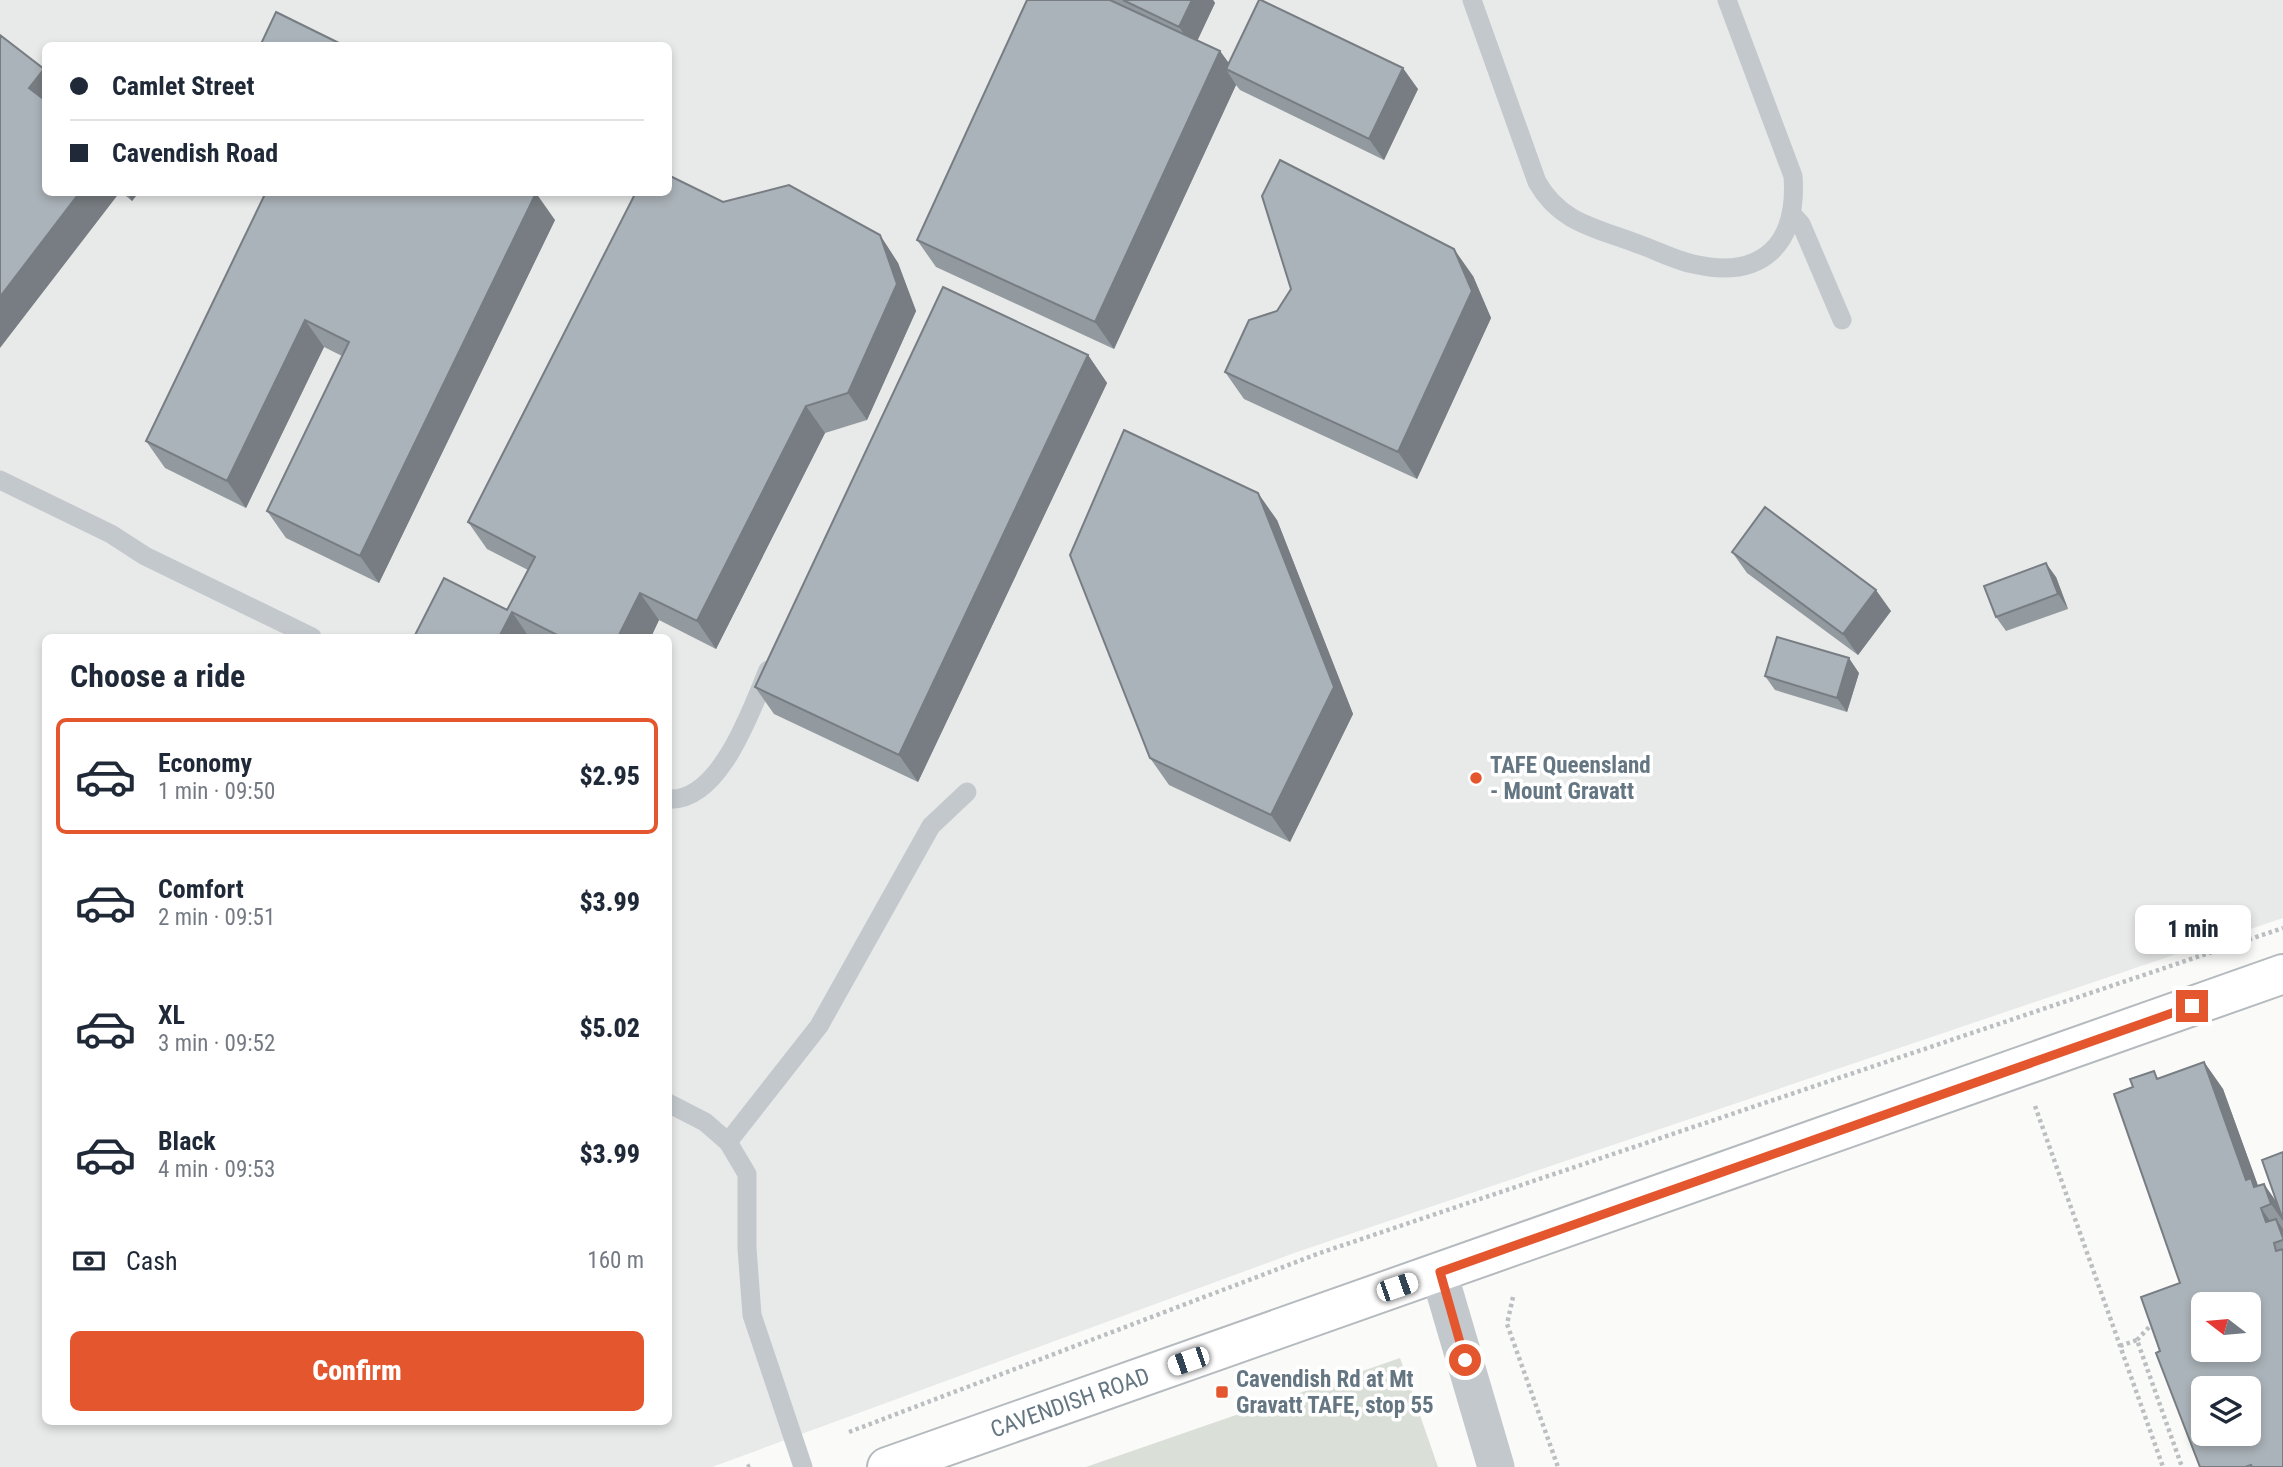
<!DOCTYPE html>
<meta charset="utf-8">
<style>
:root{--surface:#fff;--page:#f6f6f7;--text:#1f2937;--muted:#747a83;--line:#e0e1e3;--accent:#e4572e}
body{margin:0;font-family:"Roboto Condensed",sans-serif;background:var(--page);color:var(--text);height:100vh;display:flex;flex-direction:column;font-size:26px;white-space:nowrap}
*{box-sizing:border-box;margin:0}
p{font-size:23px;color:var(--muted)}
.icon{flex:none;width:38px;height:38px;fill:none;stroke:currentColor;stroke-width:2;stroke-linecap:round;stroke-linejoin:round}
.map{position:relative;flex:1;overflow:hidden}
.details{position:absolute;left:42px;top:634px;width:630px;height:791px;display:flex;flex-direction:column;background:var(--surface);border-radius:10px;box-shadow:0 4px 10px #0003}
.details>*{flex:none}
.top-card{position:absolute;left:42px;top:42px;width:630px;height:154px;border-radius:10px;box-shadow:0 4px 10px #0003;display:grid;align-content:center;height:154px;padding:0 28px;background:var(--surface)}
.needle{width:46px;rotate:286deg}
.tools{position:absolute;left:2191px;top:1292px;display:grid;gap:14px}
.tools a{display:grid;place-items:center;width:70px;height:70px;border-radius:10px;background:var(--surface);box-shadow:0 4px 10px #0003;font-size:35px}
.end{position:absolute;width:32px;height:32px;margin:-16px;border:9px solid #e4572e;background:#fff;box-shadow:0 0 0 4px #fff}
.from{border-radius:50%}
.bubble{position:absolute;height:49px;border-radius:10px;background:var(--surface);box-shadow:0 4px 10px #0003;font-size:23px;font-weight:800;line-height:49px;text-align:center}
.car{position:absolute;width:21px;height:42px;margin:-21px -10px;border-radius:9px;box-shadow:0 0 5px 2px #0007;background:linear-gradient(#fff 24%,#345 0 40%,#fff 0 76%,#345 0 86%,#fff 0)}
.top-card b{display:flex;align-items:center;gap:24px;height:66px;font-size:26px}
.top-card b+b{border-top:2px solid var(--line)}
.top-card i{width:18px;height:18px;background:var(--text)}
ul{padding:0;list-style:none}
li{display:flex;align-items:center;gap:21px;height:116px;margin:0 14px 10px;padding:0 14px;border:4px solid transparent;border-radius:10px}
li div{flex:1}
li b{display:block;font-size:26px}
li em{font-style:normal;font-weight:800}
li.selected{border-color:var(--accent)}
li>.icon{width:63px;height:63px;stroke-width:1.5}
h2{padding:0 28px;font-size:32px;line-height:84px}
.pay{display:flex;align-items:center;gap:18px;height:77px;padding:0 28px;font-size:26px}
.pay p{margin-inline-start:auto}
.button{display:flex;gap:14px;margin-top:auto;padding:14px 28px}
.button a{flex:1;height:80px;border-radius:10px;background:var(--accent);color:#fff;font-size:28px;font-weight:800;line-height:80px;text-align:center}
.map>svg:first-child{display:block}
.built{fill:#e8e9e9;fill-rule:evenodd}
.green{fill:#dadfd7}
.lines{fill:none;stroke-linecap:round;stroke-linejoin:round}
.primary-casing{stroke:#b5babe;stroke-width:42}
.path{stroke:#bbbfc2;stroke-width:4.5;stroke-dasharray:3.5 3.5;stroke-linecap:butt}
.service{stroke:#c3c8cc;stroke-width:19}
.minor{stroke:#c3c8cc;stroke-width:37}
.primary{stroke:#fff;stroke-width:38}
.wall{fill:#929a9f}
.shaded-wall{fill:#777d82}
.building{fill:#aab3b9;stroke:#777d82;stroke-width:2;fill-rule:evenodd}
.route{stroke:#e4572e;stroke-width:9}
.poi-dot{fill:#e4572e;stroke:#fff;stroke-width:2.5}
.labels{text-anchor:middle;stroke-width:7;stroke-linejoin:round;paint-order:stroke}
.poi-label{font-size:23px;font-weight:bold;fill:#657683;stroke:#fff;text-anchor:start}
.street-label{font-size:23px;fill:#657683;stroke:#fff}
</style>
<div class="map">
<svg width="2283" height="1467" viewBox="0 0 2283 1467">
<rect width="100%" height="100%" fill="#fafaf8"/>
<path class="built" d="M0 0H2283V918L1297 1252 712 1467H0ZM46 46H668V192H46ZM46 637H668V1421H46Z"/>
<path class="green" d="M1400 1358 1438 1467H1086Z"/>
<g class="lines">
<defs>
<g id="primary">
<path id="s1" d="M887 1467 2283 974"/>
</g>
</defs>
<use href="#primary" class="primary-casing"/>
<path class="path" d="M2035 1106 2163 1467
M1513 1297 1507 1324 1558 1467
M2137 1340 2153 1323
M2120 1346 2137 1340 2182 1467
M849 1432 1320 1253 2283 928
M747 1467 752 1465"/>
<path class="service" d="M1472 0 1537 182C1560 223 1596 228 1638 244 1656 250 1674 260 1693 264 1762 280 1798 245 1793 176L1727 0
M1792 214 1801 224 1842 320
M0 480 111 534 145 556 312 637
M668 799C720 803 752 708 768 670
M668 1103 705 1122 728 1142 747 1174V1248L752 1315 803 1467
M728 1142 819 1026 931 826 967 792"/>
<path class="minor" d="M1439 1273 1496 1467"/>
<use href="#primary" class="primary"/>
</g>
<path class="wall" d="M1027 0H1213L1215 3 1197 40 1220 51 1229 63 1418 89 1384 160 1240 90 1236 85 1114 349 936 267 917 240Z
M121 192H139L132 201Z
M266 192 555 220 379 583 286 538 267 511 342 356 324 347 246 508 165 468 146 441Z
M723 202 880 235 898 263 916 311 867 420 825 433 716 649 659 620 651 637H414L507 610 528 570 487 549 468 522Z
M1473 276 1491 318 1417 479 1244 399 1225 372Z
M1088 355 1107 383 918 782 774 714 755 687Z
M1277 520 1353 714 1290 842 1169 785 1150 758Z
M1732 552 1891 611 1858 655 1747 573Z
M2056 577 2068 609 2006 631 1996 617Z
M1859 673 1847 712 1775 690 1765 676Z
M2204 1062 2223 1089 2258 1186 2276 1201 2283 1152V1467H2200L2160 1351 2180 1283 2160 1078Z"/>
<path class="shaded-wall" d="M1192 0H1213L1215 3 1194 48 1179 27Z
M1220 51 1237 75 1226 69 1236 85 1114 349 1095 322Z
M1403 68 1418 89 1384 160 1369 139Z
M44 69 46 71V112L29 88Z
M80 192H120L0 348V297Z
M126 192H139L132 201Z
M536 193 555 220 379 583 360 556Z
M880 235 898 263 916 311 867 420 848 393Z
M1454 249 1473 276 1491 318 1417 479 1398 452Z
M305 320 324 347 246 508 227 481Z
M1088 355 1107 383 918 782 899 755Z
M806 406 825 433 716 649 697 621Z
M1258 493 1277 520 1353 714 1290 842 1271 815Z
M2046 563 2056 577 2068 609 2058 594Z
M1876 590 1891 611 1858 655 1843 634Z
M640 593 659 620 651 637H618Z
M512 612 529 637H499Z
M1849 658 1859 673 1847 712 1837 698Z
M2204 1062 2223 1089 2260 1191 2246 1180Z
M2264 1184 2283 1211V1221L2271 1204Z
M2261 1208 2280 1235 2266 1222Z
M2276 1219 2283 1229V1238Z"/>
<path class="building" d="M1027 0H1110L1220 51 1095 322 917 240Z
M1123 0H1192L1179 27Z
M1259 0H1261L1403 68 1369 139 1226 69Z
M276 12 345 46H260Z
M0 35 44 69 29 88 46 101V192H80L0 297Z
M1280 160 1454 249 1472 291 1398 452 1225 372 1249 320 1277 311 1291 289 1262 196Z
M668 175 723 202 789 185 880 235 897 284 848 393 806 406 697 621 640 593 618 637H561L512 612 499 637H414L444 578 507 610 535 557 468 522 636 192H668Z
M266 192 536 193 360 556 267 511 349 342 305 320 227 481 146 441Z
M943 287 1088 355 899 755 755 687Z
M1124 430 1258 493 1334 687 1271 815 1150 758 1070 555Z
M1765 507 1876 590 1843 634 1732 552Z
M2046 563 2058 594 1996 617 1984 586Z
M1777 637 1849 658 1837 698 1765 676Z
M2204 1062 2246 1180 2251 1178 2254 1187 2264 1184 2271 1204 2261 1208 2266 1222 2276 1219 2283 1238V1240L2274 1243 2276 1251 2283 1249V1467H2252L2251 1465 2245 1467H2200L2156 1353 2160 1351 2141 1297 2180 1283 2114 1094 2133 1087 2130 1079 2154 1071 2157 1079ZM2203 1304H2249V1349H2203ZM2203 1388H2249V1433H2203Z
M2283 1152V1220L2262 1160Z"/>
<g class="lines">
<path class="route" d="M1465 1360 1440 1272 2192 1006"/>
</g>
<g class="poi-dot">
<circle cx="1476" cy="778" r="7"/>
<rect x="1215" y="1385" width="14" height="14" rx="3.5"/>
</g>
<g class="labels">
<g class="poi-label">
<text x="1490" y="773">TAFE Queensland<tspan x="1490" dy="26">- Mount Gravatt</tspan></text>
<text x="1236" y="1387">Cavendish Rd at Mt<tspan x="1236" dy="26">Gravatt TAFE, stop 55</tspan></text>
</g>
<g class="street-label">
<text dy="8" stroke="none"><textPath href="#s1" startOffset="194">CAVENDISH ROAD</textPath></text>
</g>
</g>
</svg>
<div class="tools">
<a><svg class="needle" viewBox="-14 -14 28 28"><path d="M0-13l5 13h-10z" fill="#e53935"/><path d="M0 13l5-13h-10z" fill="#747a83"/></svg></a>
<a><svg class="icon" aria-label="layers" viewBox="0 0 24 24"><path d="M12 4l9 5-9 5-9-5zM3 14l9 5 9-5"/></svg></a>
</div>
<i class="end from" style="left:1465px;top:1360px"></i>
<i class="end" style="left:2192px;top:1006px"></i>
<div class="bubble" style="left:2135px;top:905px;width:116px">1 min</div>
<i class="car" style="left:1397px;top:1287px;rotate:71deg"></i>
<i class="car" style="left:1188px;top:1361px;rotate:251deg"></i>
<div class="top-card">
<b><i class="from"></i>Camlet Street</b>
<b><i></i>Cavendish Road</b>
</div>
<section class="details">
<h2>Choose a ride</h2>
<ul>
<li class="selected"><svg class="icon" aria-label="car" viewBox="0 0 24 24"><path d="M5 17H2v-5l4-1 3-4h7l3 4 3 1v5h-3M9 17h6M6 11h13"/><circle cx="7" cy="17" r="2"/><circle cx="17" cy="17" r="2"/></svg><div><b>Economy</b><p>1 min · 09:50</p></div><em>$2.95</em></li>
<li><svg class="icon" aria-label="car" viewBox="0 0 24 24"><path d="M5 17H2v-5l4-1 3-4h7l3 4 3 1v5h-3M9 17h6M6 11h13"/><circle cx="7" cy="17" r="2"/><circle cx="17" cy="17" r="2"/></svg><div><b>Comfort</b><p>2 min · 09:51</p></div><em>$3.99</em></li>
<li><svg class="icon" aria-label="car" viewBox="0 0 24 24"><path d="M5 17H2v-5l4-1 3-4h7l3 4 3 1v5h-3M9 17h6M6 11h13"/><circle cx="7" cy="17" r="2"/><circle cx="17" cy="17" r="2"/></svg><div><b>XL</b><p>3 min · 09:52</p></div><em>$5.02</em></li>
<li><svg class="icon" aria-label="car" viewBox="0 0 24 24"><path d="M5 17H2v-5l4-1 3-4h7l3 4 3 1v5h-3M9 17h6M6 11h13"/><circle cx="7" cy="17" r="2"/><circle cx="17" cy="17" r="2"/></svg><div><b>Black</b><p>4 min · 09:53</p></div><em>$3.99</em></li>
</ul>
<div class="pay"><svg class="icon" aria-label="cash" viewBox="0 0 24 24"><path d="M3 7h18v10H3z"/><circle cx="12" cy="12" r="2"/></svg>Cash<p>160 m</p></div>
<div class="button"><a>Confirm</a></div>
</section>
</div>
